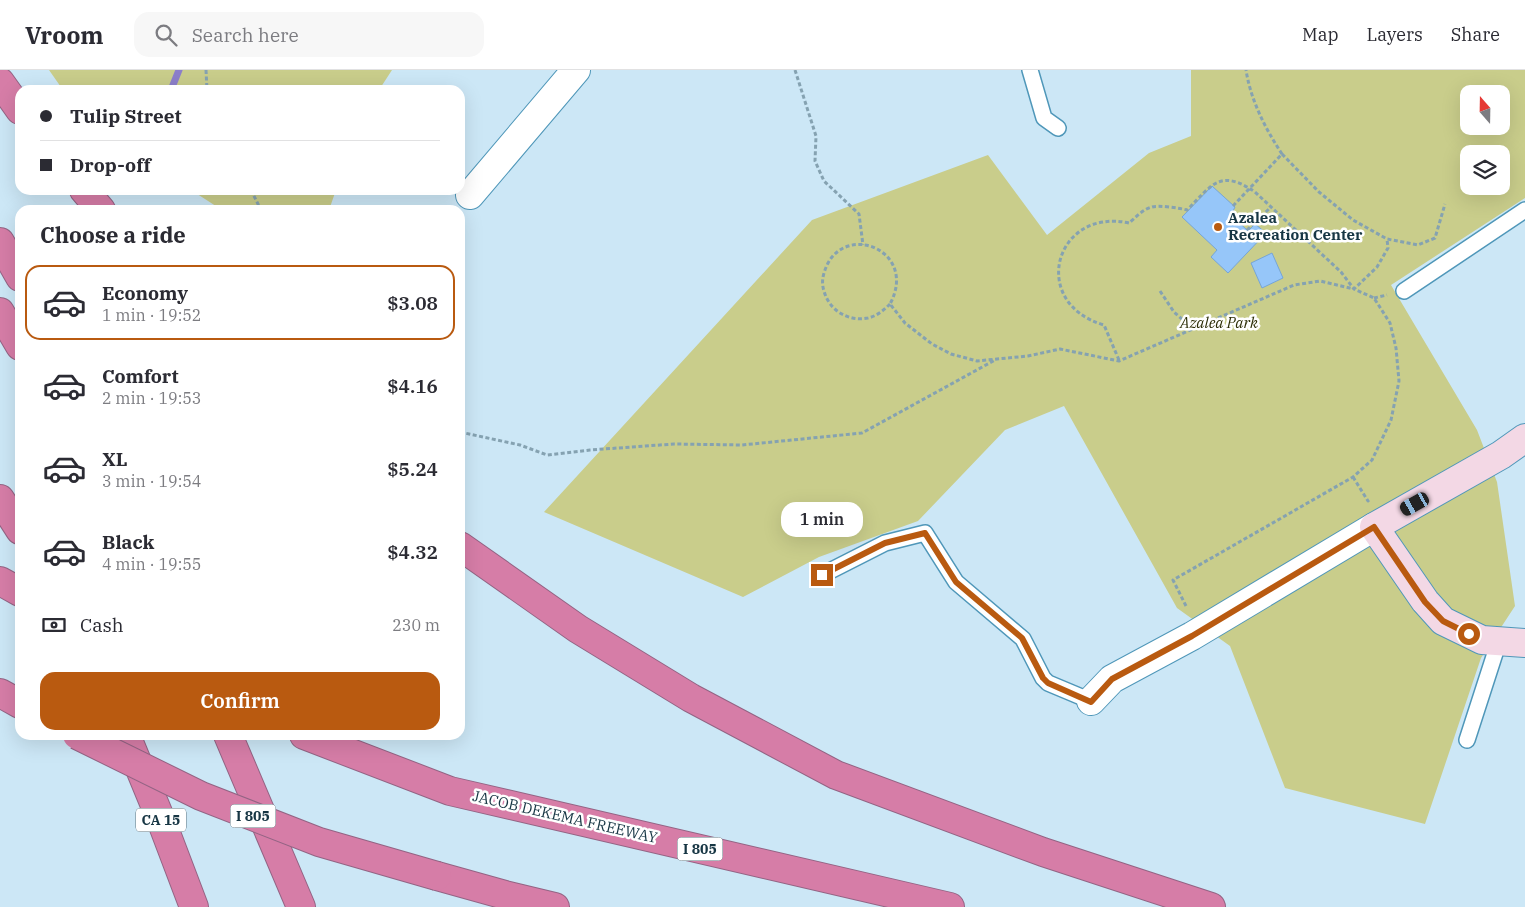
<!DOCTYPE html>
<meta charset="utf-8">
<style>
:root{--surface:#fff;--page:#f7f7f7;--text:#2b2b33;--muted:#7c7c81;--line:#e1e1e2;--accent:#b95a10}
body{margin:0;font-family:"IBM Plex Serif",serif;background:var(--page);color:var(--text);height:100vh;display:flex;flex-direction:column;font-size:19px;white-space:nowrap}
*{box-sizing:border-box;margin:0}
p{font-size:16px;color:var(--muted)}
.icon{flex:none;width:28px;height:28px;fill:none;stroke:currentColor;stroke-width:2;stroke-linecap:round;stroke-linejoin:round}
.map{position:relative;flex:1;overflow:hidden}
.sheet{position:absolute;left:15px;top:135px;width:450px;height:535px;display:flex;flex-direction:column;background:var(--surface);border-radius:15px;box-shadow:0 5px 20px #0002}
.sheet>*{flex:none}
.guide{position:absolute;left:15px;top:15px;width:450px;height:110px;border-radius:15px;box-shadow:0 5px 20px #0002;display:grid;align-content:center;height:110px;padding:0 25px;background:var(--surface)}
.needle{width:32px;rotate:340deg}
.fabs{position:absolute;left:1460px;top:15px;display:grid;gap:10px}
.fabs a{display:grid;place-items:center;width:50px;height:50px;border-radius:10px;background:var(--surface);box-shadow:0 5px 20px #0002;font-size:25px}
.end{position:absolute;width:22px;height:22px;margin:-11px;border:6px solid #b95a10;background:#fff;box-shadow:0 0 0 2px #fff}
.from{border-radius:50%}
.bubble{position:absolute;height:35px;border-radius:15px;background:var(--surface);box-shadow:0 5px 20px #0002;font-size:16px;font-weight:600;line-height:35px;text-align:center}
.car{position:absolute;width:15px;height:30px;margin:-15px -8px;border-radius:6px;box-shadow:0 0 4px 1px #0007;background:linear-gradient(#222 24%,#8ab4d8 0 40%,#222 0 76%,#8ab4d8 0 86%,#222 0)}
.guide b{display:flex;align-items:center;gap:18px;height:48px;font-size:19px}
.guide b+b{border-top:1px solid var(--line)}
.guide i{width:12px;height:12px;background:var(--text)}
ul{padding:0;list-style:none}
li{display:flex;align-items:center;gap:15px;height:75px;margin:0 10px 8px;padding:0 15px;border:2px solid transparent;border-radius:15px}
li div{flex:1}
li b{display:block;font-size:19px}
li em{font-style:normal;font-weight:600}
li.on{border-color:var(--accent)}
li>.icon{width:45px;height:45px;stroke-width:1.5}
h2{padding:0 25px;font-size:22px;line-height:60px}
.pay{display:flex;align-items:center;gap:12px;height:55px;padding:0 25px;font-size:19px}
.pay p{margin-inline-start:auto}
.action{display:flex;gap:10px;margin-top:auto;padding:10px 25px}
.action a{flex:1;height:58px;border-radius:15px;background:var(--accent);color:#fff;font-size:20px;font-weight:600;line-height:58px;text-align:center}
header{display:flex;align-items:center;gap:30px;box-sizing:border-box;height:70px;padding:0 25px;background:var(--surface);border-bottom:1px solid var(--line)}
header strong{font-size:24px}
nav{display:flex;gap:28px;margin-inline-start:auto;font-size:18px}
.search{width:350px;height:45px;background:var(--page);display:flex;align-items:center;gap:12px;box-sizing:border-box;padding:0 18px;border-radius:15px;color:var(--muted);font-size:19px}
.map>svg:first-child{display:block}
.green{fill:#c9cd8b;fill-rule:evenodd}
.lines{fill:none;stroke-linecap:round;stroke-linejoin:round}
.stream{stroke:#8c7fca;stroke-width:7}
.building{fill:#96c6f9;stroke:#76a5d6}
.lane-casing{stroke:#4f97b9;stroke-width:18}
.street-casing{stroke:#4f97b9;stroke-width:30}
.secondary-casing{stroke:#4f97b9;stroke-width:30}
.highway-casing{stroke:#936484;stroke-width:30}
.path{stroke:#85a2b1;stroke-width:3;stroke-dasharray:4 2.5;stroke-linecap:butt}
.lane{stroke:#fff;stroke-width:15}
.street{stroke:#fff;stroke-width:28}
.secondary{stroke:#f3d8e5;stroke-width:28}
.highway{stroke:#d67da7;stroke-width:28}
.highway-bridge-casing{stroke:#936484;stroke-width:30;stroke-linecap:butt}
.highway-bridge{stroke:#d67da7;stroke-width:28}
.route{stroke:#b95a10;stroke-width:6}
.poi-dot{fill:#b95a10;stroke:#fff;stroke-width:2}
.labels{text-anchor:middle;stroke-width:5;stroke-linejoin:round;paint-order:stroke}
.shield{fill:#fff;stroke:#5d727c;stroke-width:1}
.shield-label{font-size:14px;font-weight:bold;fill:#173644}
.poi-label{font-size:15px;font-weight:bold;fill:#173644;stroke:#fff;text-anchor:start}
.park-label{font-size:15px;font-style:italic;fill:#2c2d06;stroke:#fff}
.street-label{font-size:15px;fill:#173644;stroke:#fff}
</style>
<header>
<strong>Vroom</strong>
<div class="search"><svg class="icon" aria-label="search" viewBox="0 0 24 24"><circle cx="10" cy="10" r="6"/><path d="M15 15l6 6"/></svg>Search here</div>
<nav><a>Map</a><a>Layers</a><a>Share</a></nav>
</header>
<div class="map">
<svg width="1525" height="837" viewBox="0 0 1525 837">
<rect width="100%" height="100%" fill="#cce7f6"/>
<path class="green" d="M49 0H392L379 20H63Z
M1191 0H1525V128L1391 215 1477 360 1497 412 1515 536 1481 588 1425 754 1285 718 1230 576 1177 538 1064 336 1005 360 918 451 819 487 743 527 544 442 812 150 988 85 1047 165 1149 83 1191 66ZM1469 24H1501V56H1469ZM1469 84H1501V116H1469Z
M191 120H336L329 140H222Z"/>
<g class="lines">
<path class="stream" d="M171 20 179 0"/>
</g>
<path class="building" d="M1212 116 1235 137 1231 145 1247 160 1248 161 1255 154 1266 163 1228 203 1211 187 1217 180 1182 147Z
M1272 183 1283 208 1262 218 1251 193Z"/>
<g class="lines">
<defs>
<path id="lane" d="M1030 0 1044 48 1058 58
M1404 221 1525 140
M822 505 885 473 925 463 956 512 1023 569 1043 608 1048 613 1091 631
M1467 670 1499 571"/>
<path id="street" d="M470 125 576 0
M1091 631 1112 609 1192 566 1374 457"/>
<path id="secondary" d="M1525 368 1501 385 1374 457 1425 531 1443 551 1482 570 1525 573"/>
<path id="highway" d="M0 12 20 40
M84 120 101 140
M0 172 20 207
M0 242 20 276
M0 429 20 460
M460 476 578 559 691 628 836 705 1043 782 1211 837
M0 511 20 522
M0 623 20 634
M126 665 161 750 194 837
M228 665 301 837
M304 665 450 721 950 837
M437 806 505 825 555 837"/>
</defs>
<use href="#lane" class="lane-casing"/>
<use href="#street" class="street-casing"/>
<use href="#secondary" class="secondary-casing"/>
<use href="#highway" class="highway-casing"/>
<path class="path" d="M206 0 207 20
M795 0 816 66 815 91 824 111 859 144 863 175
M1282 84 1319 122 1353 150 1387 169 1418 175 1435 168 1445 134
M251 120 261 140
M1233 136 1282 84C1265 58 1251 31 1246 0
M1247 160 1271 137
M1160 221 1174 242 1183 250 1190 259
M1374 228 1387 225
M890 234C884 240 877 246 868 248 848 252 829 240 824 221 821 212 823 204 827 195 848 152 918 182 890 234L905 253 932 274 951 284 977 291 1028 286 1060 279 1119 291 1294 215 1320 211 1354 219
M1119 290 1104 255C1028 233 1055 137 1129 153 1135 148 1143 139 1152 137 1158 135 1180 138 1187 140 1212 115 1220 98 1255 122L1341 202 1354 219
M460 362 520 375 547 385 590 380 674 374 742 375 862 363 995 290
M1353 407 1368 431 1369 430
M1186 536 1173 510 1353 407 1372 390 1391 350 1399 311 1396 278 1390 253 1374 228 1354 219 1377 197 1388 178 1387 169"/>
<use href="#lane" class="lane"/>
<use href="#street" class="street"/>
<use href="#secondary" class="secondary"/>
<use href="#highway" class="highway"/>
<defs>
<path id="highway-bridge" d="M77 665 201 726 319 772 437 806"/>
</defs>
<use href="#highway-bridge" class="highway-bridge-casing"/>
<use href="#highway-bridge" class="highway-bridge"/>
</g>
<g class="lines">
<path class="route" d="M822 505 885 473 925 463 956 512 1022 568 1043 608 1048 613 1091 632 1112 609 1192 566 1374 457 1425 532 1443 551 1469 564"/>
</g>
<circle class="poi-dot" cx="1218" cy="157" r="5"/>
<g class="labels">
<g class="shield">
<rect x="230.5" y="734.5" width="45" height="23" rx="4"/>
<rect x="136" y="738.5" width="50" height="23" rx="4"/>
<rect x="677.5" y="767.5" width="45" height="23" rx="4"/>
</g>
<g class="shield-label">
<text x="253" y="751">I 805</text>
<text x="161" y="755">CA 15</text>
<text x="700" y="784">I 805</text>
</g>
<g class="poi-label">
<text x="1228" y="153">Azalea<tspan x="1228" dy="17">Recreation Center</tspan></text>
</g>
<g class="park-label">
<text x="1219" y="258">Azalea Park</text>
</g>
<g class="street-label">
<text transform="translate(565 747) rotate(13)" y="5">JACOB DEKEMA FREEWAY</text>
</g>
</g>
</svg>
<div class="fabs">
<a><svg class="needle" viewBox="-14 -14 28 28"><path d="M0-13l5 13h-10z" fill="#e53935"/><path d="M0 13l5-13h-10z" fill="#7c7c81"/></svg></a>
<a><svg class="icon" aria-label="layers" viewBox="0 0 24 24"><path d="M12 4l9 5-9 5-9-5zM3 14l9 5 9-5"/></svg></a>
</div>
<i class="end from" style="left:1469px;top:564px"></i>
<i class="end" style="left:822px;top:505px"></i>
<div class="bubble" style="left:781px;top:432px;width:82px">1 min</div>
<i class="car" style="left:1415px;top:434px;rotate:241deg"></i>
<div class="guide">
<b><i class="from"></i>Tulip Street</b>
<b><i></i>Drop-off</b>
</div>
<section class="sheet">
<h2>Choose a ride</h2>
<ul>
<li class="on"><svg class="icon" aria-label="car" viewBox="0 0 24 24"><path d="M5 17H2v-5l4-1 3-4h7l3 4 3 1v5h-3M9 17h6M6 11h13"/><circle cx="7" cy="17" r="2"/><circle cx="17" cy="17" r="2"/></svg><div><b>Economy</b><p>1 min · 19:52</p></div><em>$3.08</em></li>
<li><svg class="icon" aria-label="car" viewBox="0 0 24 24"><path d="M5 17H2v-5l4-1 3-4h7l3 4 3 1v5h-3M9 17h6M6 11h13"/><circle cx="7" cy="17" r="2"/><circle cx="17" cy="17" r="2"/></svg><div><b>Comfort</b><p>2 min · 19:53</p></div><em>$4.16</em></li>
<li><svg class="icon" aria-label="car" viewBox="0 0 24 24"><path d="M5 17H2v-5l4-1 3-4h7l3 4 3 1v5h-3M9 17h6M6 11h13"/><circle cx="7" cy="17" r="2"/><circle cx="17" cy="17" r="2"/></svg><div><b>XL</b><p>3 min · 19:54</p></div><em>$5.24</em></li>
<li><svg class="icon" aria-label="car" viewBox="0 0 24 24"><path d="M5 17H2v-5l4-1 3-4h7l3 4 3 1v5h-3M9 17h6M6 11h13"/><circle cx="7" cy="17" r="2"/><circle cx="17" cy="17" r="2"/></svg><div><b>Black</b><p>4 min · 19:55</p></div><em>$4.32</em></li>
</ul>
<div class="pay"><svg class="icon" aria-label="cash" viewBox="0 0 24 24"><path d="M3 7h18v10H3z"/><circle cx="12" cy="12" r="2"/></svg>Cash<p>230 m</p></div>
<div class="action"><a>Confirm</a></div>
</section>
</div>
